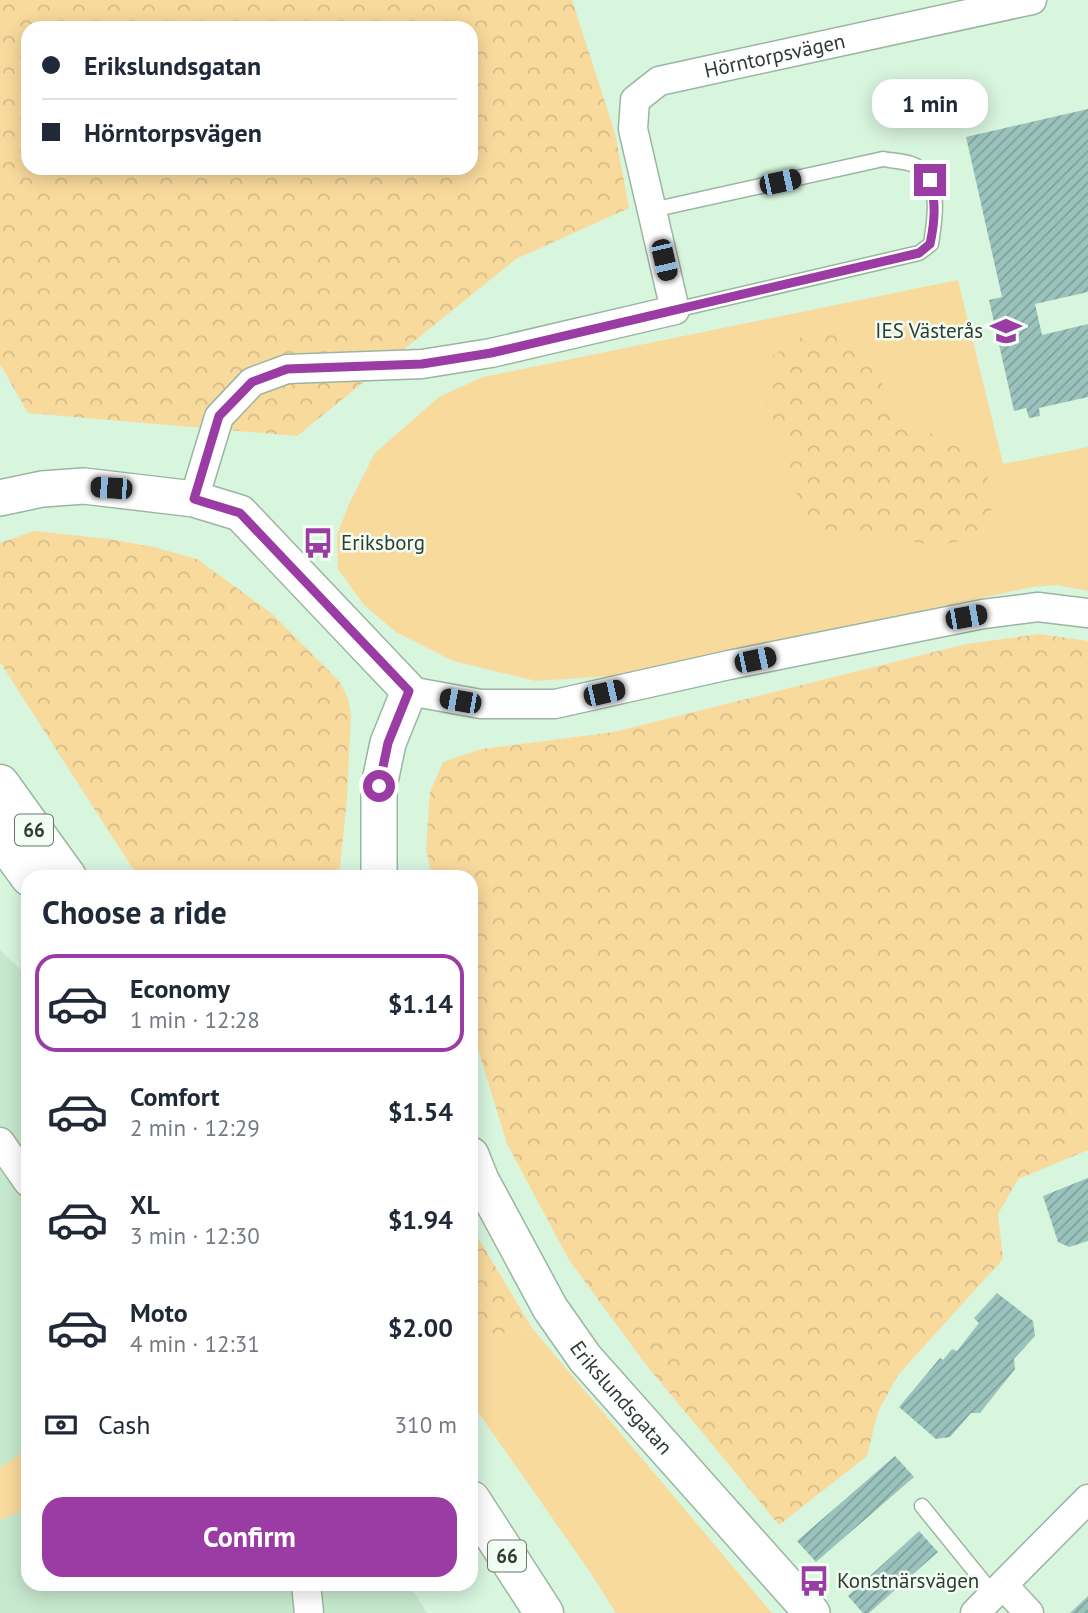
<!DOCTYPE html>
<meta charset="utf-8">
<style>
:root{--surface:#fff;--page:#f6f6f7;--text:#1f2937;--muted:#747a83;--line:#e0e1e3;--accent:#9a3ca4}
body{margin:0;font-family:"PT Sans",sans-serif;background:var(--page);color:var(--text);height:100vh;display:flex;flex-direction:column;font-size:26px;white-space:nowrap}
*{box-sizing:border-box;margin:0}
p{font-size:23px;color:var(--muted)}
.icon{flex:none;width:38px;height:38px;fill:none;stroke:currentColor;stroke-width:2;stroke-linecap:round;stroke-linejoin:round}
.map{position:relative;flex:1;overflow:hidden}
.side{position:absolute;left:21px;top:870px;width:457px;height:721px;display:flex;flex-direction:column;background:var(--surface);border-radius:21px;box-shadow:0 4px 18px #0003}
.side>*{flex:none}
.hud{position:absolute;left:21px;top:21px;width:457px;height:154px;border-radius:21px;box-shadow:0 4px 18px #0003;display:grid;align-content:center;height:154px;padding:0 21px;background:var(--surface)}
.end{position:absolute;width:32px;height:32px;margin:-16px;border:9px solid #9a3ca4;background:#fff;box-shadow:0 0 0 4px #fff}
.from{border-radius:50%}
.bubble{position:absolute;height:49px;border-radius:21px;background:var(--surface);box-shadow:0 4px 18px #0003;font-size:23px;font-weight:800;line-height:49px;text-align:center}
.car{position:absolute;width:21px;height:42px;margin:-21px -10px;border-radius:9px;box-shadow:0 0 5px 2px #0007;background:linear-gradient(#222 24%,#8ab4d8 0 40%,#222 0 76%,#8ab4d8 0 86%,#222 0)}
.hud b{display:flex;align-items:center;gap:24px;height:66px;font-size:26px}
.hud b+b{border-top:2px solid var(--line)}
.hud i{width:18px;height:18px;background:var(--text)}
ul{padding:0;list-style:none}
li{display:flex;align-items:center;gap:21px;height:98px;margin:0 14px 10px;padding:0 7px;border:4px solid transparent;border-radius:21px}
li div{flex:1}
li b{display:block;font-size:26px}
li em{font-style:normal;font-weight:800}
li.selected{border-color:var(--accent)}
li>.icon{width:63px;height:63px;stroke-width:1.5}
h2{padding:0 21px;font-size:32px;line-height:84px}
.pay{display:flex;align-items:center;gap:18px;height:77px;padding:0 21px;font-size:26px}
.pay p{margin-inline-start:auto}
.action{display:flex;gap:14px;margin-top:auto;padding:14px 21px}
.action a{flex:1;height:80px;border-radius:21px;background:var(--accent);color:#fff;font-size:28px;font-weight:800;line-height:80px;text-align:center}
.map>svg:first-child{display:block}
.built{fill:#c6e9ce}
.green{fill:#f9da9d}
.forest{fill:url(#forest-crowns);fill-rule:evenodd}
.building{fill:url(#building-hatch)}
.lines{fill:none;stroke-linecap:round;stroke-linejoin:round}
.service-casing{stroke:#9ab6a1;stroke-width:17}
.minor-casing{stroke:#9ab6a1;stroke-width:31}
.tertiary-casing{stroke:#9ab6a1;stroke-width:38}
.primary-casing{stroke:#9ab6a1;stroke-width:41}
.service{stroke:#fff;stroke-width:14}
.minor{stroke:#fff;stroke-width:28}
.tertiary{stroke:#fff;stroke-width:35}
.primary{stroke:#fff;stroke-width:38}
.route{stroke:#9a3ca4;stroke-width:9}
.labels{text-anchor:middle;stroke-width:5;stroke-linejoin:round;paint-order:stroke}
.shield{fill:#f2fdf4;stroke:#6a756c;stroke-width:2}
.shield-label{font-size:19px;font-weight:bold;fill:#303b32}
.street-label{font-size:21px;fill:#303b32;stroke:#f2fdf4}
.poi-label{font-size:21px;fill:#303b32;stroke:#f2fdf4;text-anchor:start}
</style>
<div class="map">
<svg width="1088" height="1613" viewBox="0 0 1088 1613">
<defs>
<pattern id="forest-crowns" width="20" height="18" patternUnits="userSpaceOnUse" patternTransform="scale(1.75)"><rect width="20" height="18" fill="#f9da9d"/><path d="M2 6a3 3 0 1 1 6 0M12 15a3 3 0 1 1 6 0" fill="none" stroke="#d6bc88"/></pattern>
<pattern id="building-hatch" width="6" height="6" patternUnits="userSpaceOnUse" patternTransform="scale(1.75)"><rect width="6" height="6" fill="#9bc3bd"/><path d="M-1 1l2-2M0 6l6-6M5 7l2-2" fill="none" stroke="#7fa09a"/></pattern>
</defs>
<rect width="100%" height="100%" fill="#d8f5de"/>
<path class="built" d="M0 950 28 977V1584H409L427 1613H0Z"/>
<path class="green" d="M958 280 1003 464 1088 447V591L1057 585 1032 587 623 675 536 681 453 661 396 632 364 605 338 569 337 535 349 504 375 453 439 397 483 377Z
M532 1328 772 1613H616L590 1572 471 1402V1342Z
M28 1448V1509L0 1520V1468Z"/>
<path class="forest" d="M0 0H572L615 133 629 208 516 259 297 436 28 413 0 364ZM28 28H471V168H28Z
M806 334H845L873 367 900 417 963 450 987 473 992 509 971 539 940 545 865 537 818 528 803 516 783 443 761 388 773 356Z
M34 531 109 539 154 547 197 559 271 613 339 681 348 698 351 715 347 798 339 877H138L0 662V543Z
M1039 634 1088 641V1150L1018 1179 998 1214 1003 1259 898 1375 878 1412 867 1456 779 1525 647 1366 569 1260 507 1144 471 1026V877H432L426 849 430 792 443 762 482 749 614 732 966 644Z
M471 1224V1226L532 1328 471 1342Z"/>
<path class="building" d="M1088 109V292L1035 304 1042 335 1088 324V397L1039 408 1040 416 1029 418 1026 408 1014 411 989 300 1002 297 966 137Z
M1088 1178V1241L1069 1247 1058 1242 1043 1196Z
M997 1293 1033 1321 1035 1336 1014 1359 1015 1369 980 1413H971L950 1437 936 1439 899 1407 940 1358 943 1360 952 1349 957 1351 979 1323 974 1318Z
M895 1456 914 1477 816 1562 797 1541Z
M919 1531 938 1552 869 1613H863L848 1596Z
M1088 1596V1613H1070Z"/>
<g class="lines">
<defs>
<path id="service" d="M652 210 883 159C893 161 908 161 916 166 942 184 935 217 931 244L919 253 675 310
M922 1506 994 1595"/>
<g id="minor">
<path id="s1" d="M194 499 219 417 252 382 287 369 422 364 491 353 675 310 633 129 635 100 659 81 1032 0"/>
<path d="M409 691 481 704H555L729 665 983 614 1038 607 1088 613"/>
<path d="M0 1142 28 1182"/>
<path d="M306 1584 309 1613"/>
<path d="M1004 1586 1029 1613"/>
<path d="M975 1613 1088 1499"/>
</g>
<g id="tertiary">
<path d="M0 498 42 489 84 486 194 499 240 513 409 691 388 743 379 786V877"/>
<path id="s2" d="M471 1155 481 1180 550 1308 585 1358 812 1613"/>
</g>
<path id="primary" d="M0 784 67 877
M0 836 30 877
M471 1500 544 1613"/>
</defs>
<use href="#service" class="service-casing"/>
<use href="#minor" class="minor-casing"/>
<use href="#tertiary" class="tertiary-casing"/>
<use href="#primary" class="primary-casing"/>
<use href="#service" class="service"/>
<use href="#minor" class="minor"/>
<use href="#tertiary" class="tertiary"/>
<use href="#primary" class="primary"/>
</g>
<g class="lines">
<path class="route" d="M379 786 388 743 409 691 240 513 194 499 219 416 252 382 287 369 422 364 491 353 919 253 930 244C935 221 936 203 930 180"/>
</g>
<defs>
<symbol id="school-bare" viewBox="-9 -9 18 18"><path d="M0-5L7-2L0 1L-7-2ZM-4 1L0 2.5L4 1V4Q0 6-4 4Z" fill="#9a3ca4" stroke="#f2fdf4" stroke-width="2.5" paint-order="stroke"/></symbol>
<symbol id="bus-bare" viewBox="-9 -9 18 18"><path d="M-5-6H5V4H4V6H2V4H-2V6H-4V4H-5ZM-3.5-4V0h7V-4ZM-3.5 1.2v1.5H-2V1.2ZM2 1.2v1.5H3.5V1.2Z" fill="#9a3ca4" stroke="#f2fdf4" stroke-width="2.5" paint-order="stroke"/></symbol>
</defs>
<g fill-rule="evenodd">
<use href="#school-bare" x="984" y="309" width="44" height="44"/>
<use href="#bus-bare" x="296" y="521" width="44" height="44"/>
<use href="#bus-bare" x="792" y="1559" width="44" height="44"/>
</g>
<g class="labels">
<g class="shield">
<rect x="15" y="814.5" width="38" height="31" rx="5"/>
<rect x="488" y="1540.5" width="38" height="31" rx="5"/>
</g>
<g class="shield-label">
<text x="34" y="837">66</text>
<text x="507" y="1563">66</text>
</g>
<g class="street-label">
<text dy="7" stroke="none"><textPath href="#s1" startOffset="929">Hörntorpsvägen</textPath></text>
<text dy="7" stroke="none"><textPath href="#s2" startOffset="287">Erikslundsgatan</textPath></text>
</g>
<g class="poi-label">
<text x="983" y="338" text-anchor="end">IES Västerås</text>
<text x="341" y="550">Eriksborg</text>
<text x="837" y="1588">Konstnärsvägen</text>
</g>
</g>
</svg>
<i class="end from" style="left:379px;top:786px"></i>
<i class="end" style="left:930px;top:180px"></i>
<div class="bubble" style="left:872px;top:79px;width:116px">1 min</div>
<i class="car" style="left:780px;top:182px;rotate:78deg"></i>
<i class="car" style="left:664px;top:260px;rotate:167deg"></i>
<i class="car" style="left:111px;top:488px;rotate:274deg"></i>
<i class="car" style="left:966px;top:617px;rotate:80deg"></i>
<i class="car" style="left:755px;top:660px;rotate:78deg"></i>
<i class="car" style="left:604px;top:693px;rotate:77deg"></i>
<i class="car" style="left:460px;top:701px;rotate:280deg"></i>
<div class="hud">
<b><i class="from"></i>Erikslundsgatan</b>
<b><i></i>Hörntorpsvägen</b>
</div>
<section class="side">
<h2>Choose a ride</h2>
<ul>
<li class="selected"><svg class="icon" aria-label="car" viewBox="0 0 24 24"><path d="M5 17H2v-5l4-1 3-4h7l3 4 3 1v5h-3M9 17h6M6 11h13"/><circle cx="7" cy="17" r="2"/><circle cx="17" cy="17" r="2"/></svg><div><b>Economy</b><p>1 min · 12:28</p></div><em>$1.14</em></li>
<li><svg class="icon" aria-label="car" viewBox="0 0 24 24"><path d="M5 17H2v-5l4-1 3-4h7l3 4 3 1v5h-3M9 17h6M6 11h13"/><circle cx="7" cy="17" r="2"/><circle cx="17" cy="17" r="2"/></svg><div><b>Comfort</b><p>2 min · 12:29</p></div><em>$1.54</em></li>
<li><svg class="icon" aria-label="car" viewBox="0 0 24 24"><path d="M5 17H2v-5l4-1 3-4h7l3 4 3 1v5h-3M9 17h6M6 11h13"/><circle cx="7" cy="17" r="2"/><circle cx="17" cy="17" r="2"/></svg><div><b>XL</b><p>3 min · 12:30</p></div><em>$1.94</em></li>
<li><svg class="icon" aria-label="car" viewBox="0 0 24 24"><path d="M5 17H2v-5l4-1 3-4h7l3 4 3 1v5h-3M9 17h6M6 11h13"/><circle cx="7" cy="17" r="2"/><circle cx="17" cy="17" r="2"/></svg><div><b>Moto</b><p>4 min · 12:31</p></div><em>$2.00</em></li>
</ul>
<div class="pay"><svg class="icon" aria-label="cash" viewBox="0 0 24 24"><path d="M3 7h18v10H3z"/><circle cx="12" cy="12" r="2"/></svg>Cash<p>310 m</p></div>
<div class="action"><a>Confirm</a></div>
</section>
</div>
